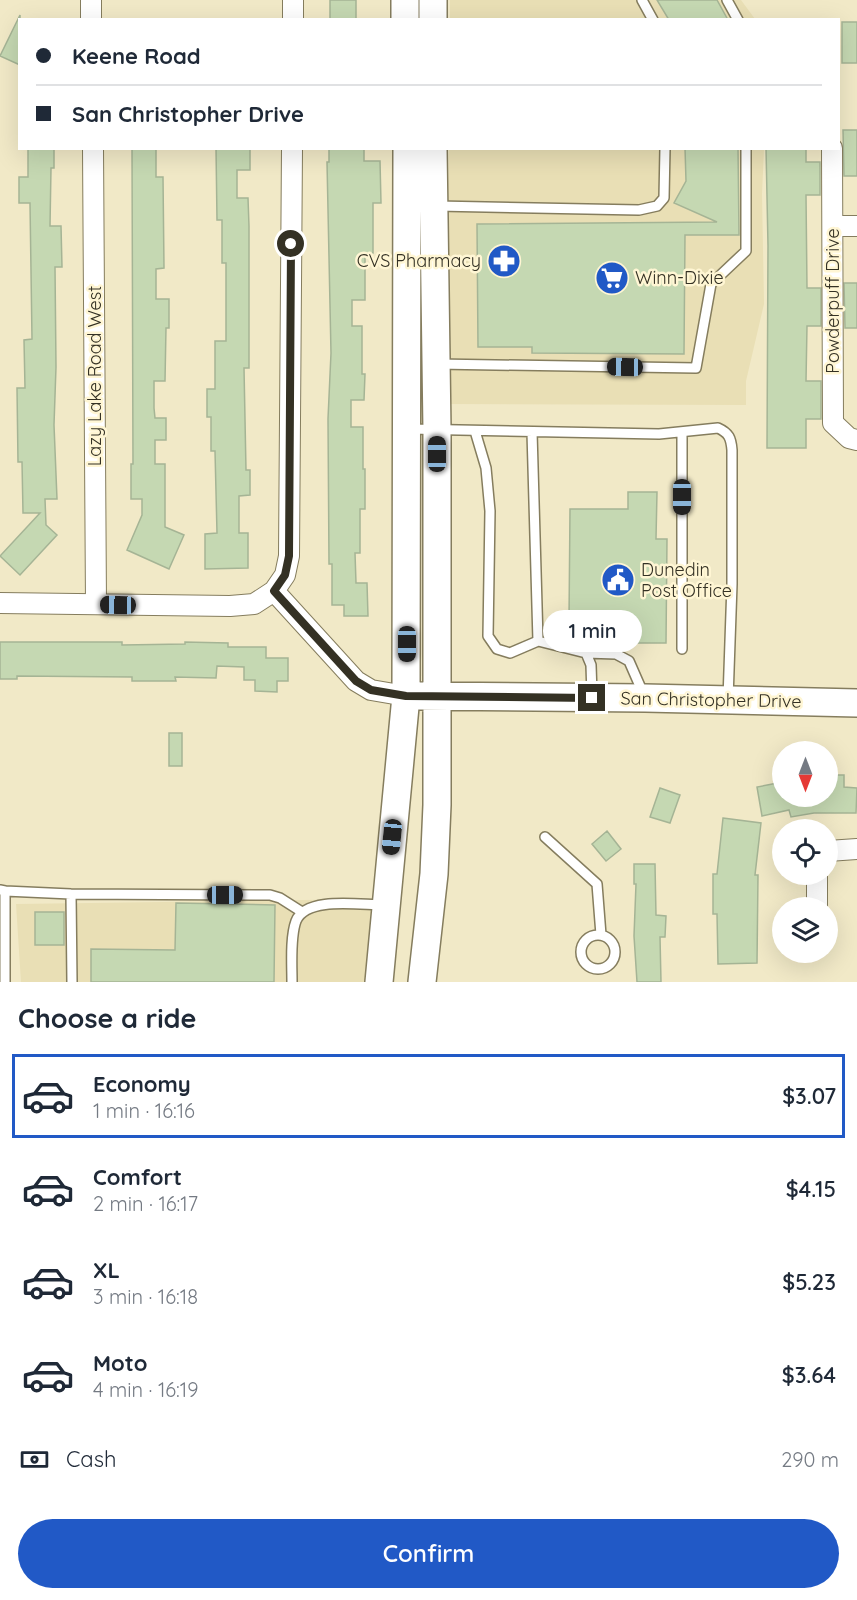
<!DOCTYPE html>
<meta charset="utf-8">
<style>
:root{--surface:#fff;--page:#f2f2f3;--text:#1f2937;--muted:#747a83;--line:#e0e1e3;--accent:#2159c6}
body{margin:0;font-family:Quicksand,sans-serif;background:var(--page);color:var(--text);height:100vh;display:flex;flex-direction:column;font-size:22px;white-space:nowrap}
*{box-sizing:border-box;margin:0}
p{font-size:20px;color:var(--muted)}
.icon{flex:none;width:33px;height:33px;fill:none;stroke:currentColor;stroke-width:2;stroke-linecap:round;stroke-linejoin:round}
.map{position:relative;height:982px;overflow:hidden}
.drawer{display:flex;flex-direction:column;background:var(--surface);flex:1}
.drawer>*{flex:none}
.guide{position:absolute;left:18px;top:18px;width:822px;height:132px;border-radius:0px;box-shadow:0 6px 24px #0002;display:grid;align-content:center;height:132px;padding:0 18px;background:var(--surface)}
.needle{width:39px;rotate:180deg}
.fabs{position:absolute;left:772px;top:741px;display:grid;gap:12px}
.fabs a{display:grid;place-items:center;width:66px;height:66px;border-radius:50%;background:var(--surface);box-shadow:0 6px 24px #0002;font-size:30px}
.end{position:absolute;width:27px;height:27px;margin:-14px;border:8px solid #343124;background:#fff;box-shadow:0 0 0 3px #fff}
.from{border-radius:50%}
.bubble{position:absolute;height:42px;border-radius:21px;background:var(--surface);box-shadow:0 6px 24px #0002;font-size:20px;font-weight:600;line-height:42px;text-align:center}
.car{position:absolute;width:18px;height:36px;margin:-18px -9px;border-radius:8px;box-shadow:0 0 4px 2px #0007;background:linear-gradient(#222 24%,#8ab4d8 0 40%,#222 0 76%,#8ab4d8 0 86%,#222 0)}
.guide b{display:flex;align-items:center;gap:21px;height:57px;font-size:22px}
.guide b+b{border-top:2px solid var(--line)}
.guide i{width:15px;height:15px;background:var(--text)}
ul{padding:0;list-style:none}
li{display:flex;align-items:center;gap:18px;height:84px;margin:0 12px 9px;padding:0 6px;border:3px solid transparent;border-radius:0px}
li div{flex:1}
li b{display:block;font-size:22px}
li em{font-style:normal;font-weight:600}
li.current{border-color:var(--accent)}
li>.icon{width:54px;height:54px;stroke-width:1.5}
h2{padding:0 18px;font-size:27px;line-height:72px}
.pay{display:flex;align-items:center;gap:15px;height:66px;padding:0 18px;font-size:22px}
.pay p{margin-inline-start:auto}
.primary-button{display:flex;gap:12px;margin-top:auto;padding:12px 18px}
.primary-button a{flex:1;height:69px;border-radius:36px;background:var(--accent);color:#fff;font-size:24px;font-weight:600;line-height:69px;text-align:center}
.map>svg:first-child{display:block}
.built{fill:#e9dfb5}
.building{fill:#c5d8b2;stroke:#a5b495;stroke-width:1.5}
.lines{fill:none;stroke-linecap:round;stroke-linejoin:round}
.lane-casing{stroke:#857d5e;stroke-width:12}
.street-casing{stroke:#857d5e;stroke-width:22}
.secondary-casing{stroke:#857d5e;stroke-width:30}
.lane{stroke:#fff;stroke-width:9}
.street{stroke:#fff;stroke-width:20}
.secondary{stroke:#fff;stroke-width:27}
.route{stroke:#343124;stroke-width:8}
.labels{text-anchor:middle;stroke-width:5;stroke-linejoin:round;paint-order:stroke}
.poi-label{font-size:18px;fill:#343124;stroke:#fff6d4;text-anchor:start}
.street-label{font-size:18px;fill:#343124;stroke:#fff6d4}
</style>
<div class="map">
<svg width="857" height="982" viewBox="0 0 857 982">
<rect width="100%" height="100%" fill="#f1e9c7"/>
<path class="built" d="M450 0H741L755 19 450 20Z
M449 149H764L762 194 764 304 746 381V405L445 404Z
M372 899 366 982H21L16 904Z"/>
<path class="building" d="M330 0H356V20H330Z
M657 0H717L728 20H669Z
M20 15V65L0 56Z
M842 22H857V63H842Z
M843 130H857V176H844Z
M28 148H54V168H51L50 226H61L62 267H55L56 367 54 425 57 499H45L46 525 57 535 20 575 0 556 40 513H23L22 462H18L17 388H25L24 340 32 339 30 203H19V177H28Z
M132 148H156V177H163L164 268 156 269V299H169V328H166L165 381H154V408L155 418H166V440H155V464H165V527L184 535 169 569 127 550 142 515V499H131V464H133Z
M216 148H250V170H237V198H248L249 226V368H244L246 470H250V495L239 496V533H248V568L205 569V534L217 533 215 451H211V417H207V389H215V341H226V263H222V220H217Z
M329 148H364V161H380L381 203H373V253H365V300H352V326H362V374H365L364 400H351V427H363V469H365V509H360V553H355L356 583H367L368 616H344V605H332V564H329L328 419 331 353 327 162H329Z
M685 148H738L739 235H685L684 354 532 353V347H478L477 224 717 222 674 203 686 181Z
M766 148H806V162H820V195H806L807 288H821V326H807L806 381H821V419H806V448H767L768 246Z
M844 283H857V328H845Z
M628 492H657L656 539H667L666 643H606V620H569L570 509H628Z
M0 642H122V645L185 644V642L228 643V647H266V658H288V681H277V692L255 691V680H244V667L217 666 216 678 175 677 176 681H132V677L17 676V679H0Z
M169 733H182V766H169Z
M828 775H844V787L857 788 856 813H814L791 817 789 810 762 816 757 787 783 782V796H828Z
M660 788 680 795 670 823 650 817Z
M723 818 761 823 755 875H758L757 963 718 964 717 914H713V874H717Z
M607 831 621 849 606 861 592 844Z
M634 864H655L656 915 666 916 665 937H660L661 982H637L634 936 636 884H634Z
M176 903 275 905 274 982H91V949L175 950Z
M35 912H64V945H35Z"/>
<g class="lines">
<defs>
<path id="lane" d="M642 0 653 20
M727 0 738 20
M437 206 639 210 657 206 664 198 665 148
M437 364 696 368 711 284 746 251V148
M409 429 659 434 718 428C729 433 731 438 732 450V584L728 699
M475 431 486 468 490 511 488 636 497 649 510 653 538 641 532 432
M538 641 586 653 616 654 629 661 643 693
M682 649V432
M586 653 591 665 592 695
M545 837 597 884 601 935
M0 890 5 891V982
M5 891 71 894 270 895 280 898 302 912
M71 894 72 982
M581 952a17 17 0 1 1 34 0a17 17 0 1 1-34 0Z
M292 982C292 965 290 937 296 921 306 896 360 905 382 905"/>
<path id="street" d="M91 0V20
M293 20V0
M93 148 96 604
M832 148 833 423 849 438 857 440
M834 226H857
M274 591 285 575 289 556 292 148
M0 603 230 606 254 604 274 591 356 681 371 690 406 696
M828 851 857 849
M817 874V908"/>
<path id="secondary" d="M405 0V20
M433 0V20
M420 696 645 698 857 703
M379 982 406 696 407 148
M422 982 434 874 437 805V430L433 148"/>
</defs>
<use href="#lane" class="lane-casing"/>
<use href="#street" class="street-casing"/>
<use href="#secondary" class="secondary-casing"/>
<use href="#lane" class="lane"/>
<use href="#street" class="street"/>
<use href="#secondary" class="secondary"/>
</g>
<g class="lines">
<path class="route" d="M291 244 289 556 285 575 274 591 356 681 371 690 406 696 592 698"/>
</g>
<defs>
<symbol id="pharmacy-disc" viewBox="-11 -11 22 22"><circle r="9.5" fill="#2159c6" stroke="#fff6d4"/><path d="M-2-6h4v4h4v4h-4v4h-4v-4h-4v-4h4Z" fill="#fff"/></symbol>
<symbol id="supermarket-disc" viewBox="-11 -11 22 22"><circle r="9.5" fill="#2159c6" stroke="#fff6d4"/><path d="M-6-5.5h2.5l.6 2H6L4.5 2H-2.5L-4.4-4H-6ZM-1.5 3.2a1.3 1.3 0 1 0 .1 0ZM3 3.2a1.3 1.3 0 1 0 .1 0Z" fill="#fff"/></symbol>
<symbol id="civic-disc" viewBox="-11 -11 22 22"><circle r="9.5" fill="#2159c6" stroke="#fff6d4"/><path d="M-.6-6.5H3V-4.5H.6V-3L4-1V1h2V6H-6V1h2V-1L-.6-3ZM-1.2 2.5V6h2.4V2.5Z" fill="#fff"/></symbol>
</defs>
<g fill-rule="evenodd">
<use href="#pharmacy-disc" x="485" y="242" width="38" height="38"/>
<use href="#supermarket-disc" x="593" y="259" width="38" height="38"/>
<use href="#civic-disc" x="599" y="561" width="38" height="38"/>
</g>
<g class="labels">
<g class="poi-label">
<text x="481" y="267" text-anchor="end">CVS Pharmacy</text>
<text x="635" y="284">Winn-Dixie</text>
<text x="641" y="576">Dunedin<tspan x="641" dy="21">Post Office</tspan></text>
</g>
<g class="street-label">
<text transform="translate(833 301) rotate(-90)" y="6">Powderpuff Drive</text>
<text transform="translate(95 376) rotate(-90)" y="6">Lazy Lake Road West</text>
<text transform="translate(711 700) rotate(1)" y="6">San Christopher Drive</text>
</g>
</g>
</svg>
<div class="fabs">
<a><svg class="needle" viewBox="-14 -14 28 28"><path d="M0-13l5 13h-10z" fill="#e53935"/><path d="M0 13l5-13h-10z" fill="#747a83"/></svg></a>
<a><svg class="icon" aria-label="locate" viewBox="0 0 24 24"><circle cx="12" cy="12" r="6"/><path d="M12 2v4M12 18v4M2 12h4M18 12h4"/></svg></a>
<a><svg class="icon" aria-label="layers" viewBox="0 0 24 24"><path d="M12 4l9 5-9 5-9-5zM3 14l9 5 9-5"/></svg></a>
</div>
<i class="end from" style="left:291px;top:244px"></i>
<i class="end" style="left:592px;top:698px"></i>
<div class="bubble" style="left:543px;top:610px;width:99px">1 min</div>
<i class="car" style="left:625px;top:367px;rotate:271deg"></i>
<i class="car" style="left:437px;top:454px;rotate:0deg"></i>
<i class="car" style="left:682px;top:497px;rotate:180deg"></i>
<i class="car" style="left:118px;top:605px;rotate:271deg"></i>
<i class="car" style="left:407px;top:644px;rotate:180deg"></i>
<i class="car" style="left:392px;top:837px;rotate:186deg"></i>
<i class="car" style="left:225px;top:895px;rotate:90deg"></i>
<div class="guide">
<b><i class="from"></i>Keene Road</b>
<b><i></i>San Christopher Drive</b>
</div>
</div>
<section class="drawer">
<h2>Choose a ride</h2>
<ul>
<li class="current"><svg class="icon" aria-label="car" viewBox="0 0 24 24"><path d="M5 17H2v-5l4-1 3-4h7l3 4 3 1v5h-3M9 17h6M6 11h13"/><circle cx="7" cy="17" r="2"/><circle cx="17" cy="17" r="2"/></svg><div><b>Economy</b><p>1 min · 16:16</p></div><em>$3.07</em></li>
<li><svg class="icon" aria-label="car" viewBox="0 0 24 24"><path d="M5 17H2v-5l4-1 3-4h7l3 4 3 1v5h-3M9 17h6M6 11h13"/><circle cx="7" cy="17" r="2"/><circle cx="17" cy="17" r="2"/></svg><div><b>Comfort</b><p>2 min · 16:17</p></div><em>$4.15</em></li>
<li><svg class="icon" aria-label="car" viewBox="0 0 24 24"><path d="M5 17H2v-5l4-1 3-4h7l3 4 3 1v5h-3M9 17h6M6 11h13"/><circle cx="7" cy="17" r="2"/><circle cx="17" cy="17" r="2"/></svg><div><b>XL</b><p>3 min · 16:18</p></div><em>$5.23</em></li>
<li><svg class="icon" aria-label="car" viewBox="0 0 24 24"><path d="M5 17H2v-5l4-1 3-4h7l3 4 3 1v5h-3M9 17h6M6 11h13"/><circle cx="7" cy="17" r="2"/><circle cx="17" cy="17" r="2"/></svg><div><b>Moto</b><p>4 min · 16:19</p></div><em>$3.64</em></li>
</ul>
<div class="pay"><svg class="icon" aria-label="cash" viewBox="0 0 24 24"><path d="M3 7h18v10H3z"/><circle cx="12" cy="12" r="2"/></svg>Cash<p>290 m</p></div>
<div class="primary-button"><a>Confirm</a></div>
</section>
